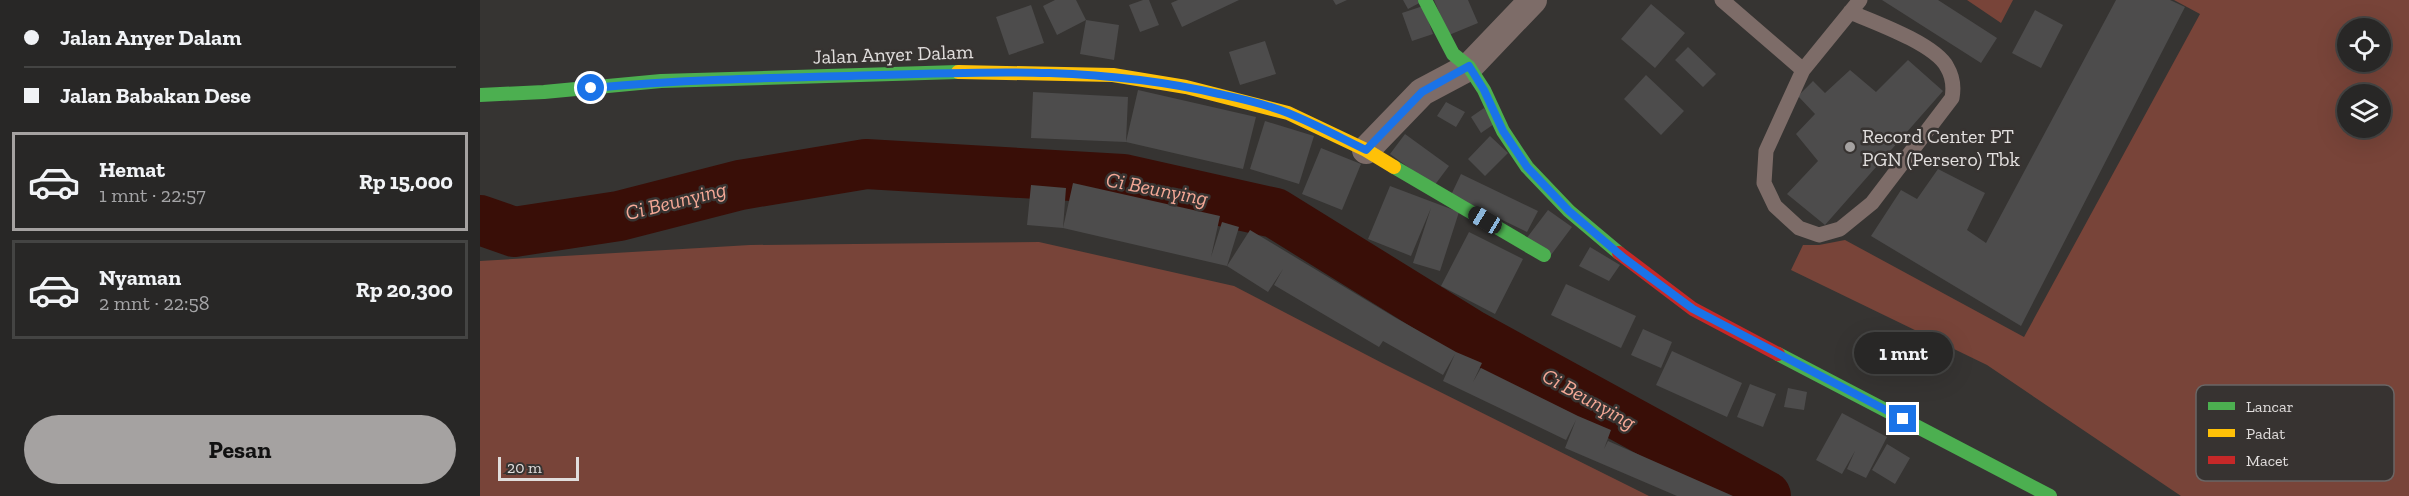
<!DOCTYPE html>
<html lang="id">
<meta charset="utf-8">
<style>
:root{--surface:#282726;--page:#343332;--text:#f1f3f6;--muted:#a5a5a7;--line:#444443;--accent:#a5a2a1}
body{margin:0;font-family:"Zilla Slab",serif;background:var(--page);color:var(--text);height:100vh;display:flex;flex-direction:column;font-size:22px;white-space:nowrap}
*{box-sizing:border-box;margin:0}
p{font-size:20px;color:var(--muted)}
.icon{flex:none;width:33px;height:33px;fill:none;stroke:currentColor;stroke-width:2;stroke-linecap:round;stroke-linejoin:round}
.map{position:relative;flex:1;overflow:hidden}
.side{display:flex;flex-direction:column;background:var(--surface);width:480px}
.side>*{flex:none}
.banner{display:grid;align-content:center;height:132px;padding:0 24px;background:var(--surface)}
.tools{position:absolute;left:1857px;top:18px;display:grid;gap:12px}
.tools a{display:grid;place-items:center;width:54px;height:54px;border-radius:50%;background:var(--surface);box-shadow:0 6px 24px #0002,0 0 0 2px var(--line);font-size:30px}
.scale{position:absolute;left:18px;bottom:15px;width:81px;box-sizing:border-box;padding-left:6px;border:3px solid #e1dedd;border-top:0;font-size:16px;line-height:21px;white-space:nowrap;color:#e1dedd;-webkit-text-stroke:4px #373331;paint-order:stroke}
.end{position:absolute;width:27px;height:27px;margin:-14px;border:8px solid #1a73e8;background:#fff;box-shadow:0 0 0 3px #fff}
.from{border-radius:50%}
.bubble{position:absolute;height:42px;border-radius:21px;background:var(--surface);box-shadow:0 6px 24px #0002,0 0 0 2px var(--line);font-size:20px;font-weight:700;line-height:42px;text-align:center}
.car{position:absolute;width:18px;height:36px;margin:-18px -9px;border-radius:8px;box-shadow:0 0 4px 2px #0007;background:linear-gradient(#222 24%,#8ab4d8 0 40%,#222 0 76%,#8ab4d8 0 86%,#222 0)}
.banner b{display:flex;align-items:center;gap:21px;height:57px;font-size:22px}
.banner b+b{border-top:2px solid var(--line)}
.banner i{width:15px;height:15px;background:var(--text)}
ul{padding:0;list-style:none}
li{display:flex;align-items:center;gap:18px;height:99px;margin:0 12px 9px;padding:0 12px;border:3px solid var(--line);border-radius:0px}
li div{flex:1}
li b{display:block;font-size:22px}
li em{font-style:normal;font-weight:700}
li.on{border-color:var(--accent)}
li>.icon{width:54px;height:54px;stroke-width:1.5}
.button{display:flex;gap:12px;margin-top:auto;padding:12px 24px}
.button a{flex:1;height:69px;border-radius:36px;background:var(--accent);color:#111;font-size:24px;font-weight:700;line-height:69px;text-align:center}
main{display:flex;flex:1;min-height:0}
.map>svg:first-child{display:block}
.green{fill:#784439;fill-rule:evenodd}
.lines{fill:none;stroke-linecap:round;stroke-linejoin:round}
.river{stroke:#390e07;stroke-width:50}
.building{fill:#4d4c4c}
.lane{stroke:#7d6c68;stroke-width:15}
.street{stroke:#7d6c68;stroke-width:28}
.fast{stroke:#4caf50;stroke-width:14}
.slow{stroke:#ffc107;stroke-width:14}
.jam{stroke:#c62828;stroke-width:14}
.route{stroke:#1a73e8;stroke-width:8}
.poi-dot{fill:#a5a2a1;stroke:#373331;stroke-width:2}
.labels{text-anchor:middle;stroke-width:5;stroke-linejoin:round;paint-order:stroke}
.street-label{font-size:20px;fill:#e1dedd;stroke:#373331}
.poi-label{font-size:20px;fill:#e1dedd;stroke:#373331;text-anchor:start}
.water-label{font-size:21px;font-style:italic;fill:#f4a896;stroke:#373331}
.key{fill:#373331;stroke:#6a6665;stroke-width:1.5}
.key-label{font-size:16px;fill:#e1dedd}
</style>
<main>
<section class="side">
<div class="banner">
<b><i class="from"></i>Jalan Anyer Dalam</b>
<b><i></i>Jalan Babakan Dese</b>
</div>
<ul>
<li class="on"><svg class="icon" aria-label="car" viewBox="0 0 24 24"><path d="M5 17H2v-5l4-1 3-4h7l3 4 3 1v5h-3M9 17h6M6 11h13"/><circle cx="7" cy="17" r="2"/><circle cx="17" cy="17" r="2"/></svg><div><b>Hemat</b><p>1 mnt · 22:57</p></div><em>Rp 15,000</em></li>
<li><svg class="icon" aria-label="car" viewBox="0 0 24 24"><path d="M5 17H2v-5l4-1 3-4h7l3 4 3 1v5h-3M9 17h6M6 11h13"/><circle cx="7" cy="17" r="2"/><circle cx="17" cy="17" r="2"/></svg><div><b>Nyaman</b><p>2 mnt · 22:58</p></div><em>Rp 20,300</em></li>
</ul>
<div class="button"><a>Pesan</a></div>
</section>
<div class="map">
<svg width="1929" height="496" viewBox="0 0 1929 496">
<rect width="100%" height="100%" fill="#363432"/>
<path class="green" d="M1487 0H1533L1521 23Z
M1694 0H1929V496H1701L1507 365 1311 270 1323 245H1339L1365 240 1544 337 1720 14ZM1900 28V62H1868V28ZM1900 94V128H1868V94Z
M559 242 754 286 906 365 1169 496H0V261L270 245Z"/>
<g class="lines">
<path class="river" d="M0 220 34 232 139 216 260 185 386 164 643 179 795 213 992 335 1286 496"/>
</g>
<path class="building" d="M575 0H596L606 20 577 35 563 6Z
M663 0H669L679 25 660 32 649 5Z
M698 0H759L702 27 691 3Z
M853 0H867L856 5Z
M923 0H945L928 9Z
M954 0H988L998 23 969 35Z
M1402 0H1458L1517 38 1501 63Z
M1636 0H1690L1705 7 1541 326 1391 236 1421 190 1437 199 1458 169 1505 193 1487 230 1506 243Z
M1171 4 1205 33 1175 68 1141 39Z
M551 5 564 43 529 55 516 17Z
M943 6 953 34 932 41 922 13Z
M1555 10 1583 25 1561 68 1532 53Z
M606 20 639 25 634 60 600 54Z
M785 41 796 74 760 85 749 52Z
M1208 47 1236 74 1223 87 1195 60Z
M1428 60 1463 91 1345 225 1307 194 1338 161 1316 134 1335 114 1318 96 1333 81 1345 93 1370 70 1396 92Z
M1166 75 1204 111 1181 135 1144 99Z
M658 90 776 117 763 169 646 142Z
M553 92 648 97 646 142 551 138Z
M966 102 985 112 976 127 957 116Z
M1004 108 1014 124 1001 133 991 117Z
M785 121 834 136 819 184 770 169Z
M925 134 969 166 954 186 910 154Z
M1010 136 1028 153 1005 176 988 159Z
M841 148 881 164 862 210 822 194Z
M981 174 1058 211 1047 232 971 195Z
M593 183 740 216 731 257 742 222 759 227 747 266 583 228Z
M551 185 586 188 583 228 547 225Z
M910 186 979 212 960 271 933 263 951 208 931 256 888 239Z
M1068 210 1092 227 1071 255 1046 239Z
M770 230 916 318 976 352 1002 363 993 382 1001 368 1098 416 1131 430 1124 449 1128 441 1253 496H1197L1085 448 1096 420 1086 440 963 381 975 354 963 375 903 341 899 347 794 285 803 269 788 292 747 266Z
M989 232 1043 259 1015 314 961 286Z
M1110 247 1140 265 1129 281 1099 266Z
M1086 284 1156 316 1141 348 1071 315Z
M1163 329 1192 342 1181 368 1151 355Z
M1192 351 1262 383 1247 417 1176 385Z
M1270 384 1296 394 1283 427 1257 417Z
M1308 388 1327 392 1324 410 1304 407Z
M1362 413 1407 437 1386 478 1367 469 1375 451 1362 474 1336 460Z
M1407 444 1430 458 1415 484 1392 470Z"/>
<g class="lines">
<path class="lane" d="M1242 0 1323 70
M1370 12C1394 22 1455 44 1467 67 1473 77 1474 87 1472 98L1392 203 1360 229 1339 235 1319 228 1295 206 1284 183 1286 151 1323 70 1380 0"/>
<path class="street" d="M886 150 942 92 989 67 1053 0"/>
<path class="fast" d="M945 0 973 54 989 67 1004 90 1023 131 1047 167 1089 211 1139 253
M0 95 64 92 181 81 478 72
M914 167 1064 255
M1298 354 1570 496"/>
<path class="slow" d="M478 72 633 75 706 87 808 113 886 150 914 167"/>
<path class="jam" d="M1139 253 1213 309 1298 354"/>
</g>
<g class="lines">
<path class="route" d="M111 88C197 80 283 78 369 76 495 72 614 65 739 94 762 99 786 104 808 113 835 124 861 138 886 150L942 92 989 66 1004 90 1023 131 1047 167 1089 211 1144 258 1213 309 1423 419"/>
</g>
<circle class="poi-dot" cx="1370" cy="147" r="6"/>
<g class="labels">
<g class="street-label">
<text transform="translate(413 54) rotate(-2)" y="7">Jalan Anyer Dalam</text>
</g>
<g class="poi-label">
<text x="1382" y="143">Record Center PT<tspan x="1382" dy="23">PGN (Persero) Tbk</tspan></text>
</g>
<g class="water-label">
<text transform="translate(677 189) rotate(11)" y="7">Ci Beunying</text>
<text transform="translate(196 201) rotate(-14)" y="7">Ci Beunying</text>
<text transform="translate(1109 399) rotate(29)" y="7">Ci Beunying</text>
</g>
</g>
<rect x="1716" y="385" width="198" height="96" rx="9" class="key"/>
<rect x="1728" y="402" width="27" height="8" fill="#4caf50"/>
<rect x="1728" y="429" width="27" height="8" fill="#ffc107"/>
<rect x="1728" y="456" width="27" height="8" fill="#c62828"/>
<g class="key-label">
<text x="1766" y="412">Lancar</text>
<text x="1766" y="439">Padat</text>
<text x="1766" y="466">Macet</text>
</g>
</svg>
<div class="tools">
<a><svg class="icon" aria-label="locate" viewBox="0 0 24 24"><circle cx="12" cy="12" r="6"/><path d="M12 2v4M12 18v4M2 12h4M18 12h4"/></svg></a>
<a><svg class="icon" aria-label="layers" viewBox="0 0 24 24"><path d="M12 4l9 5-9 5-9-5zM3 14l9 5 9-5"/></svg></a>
</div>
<div class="scale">20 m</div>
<i class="end from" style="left:111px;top:88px"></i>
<i class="end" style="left:1423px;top:419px"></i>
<div class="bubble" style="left:1374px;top:332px;width:99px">1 mnt</div>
<i class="car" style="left:1005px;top:220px;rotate:301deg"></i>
</div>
</main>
